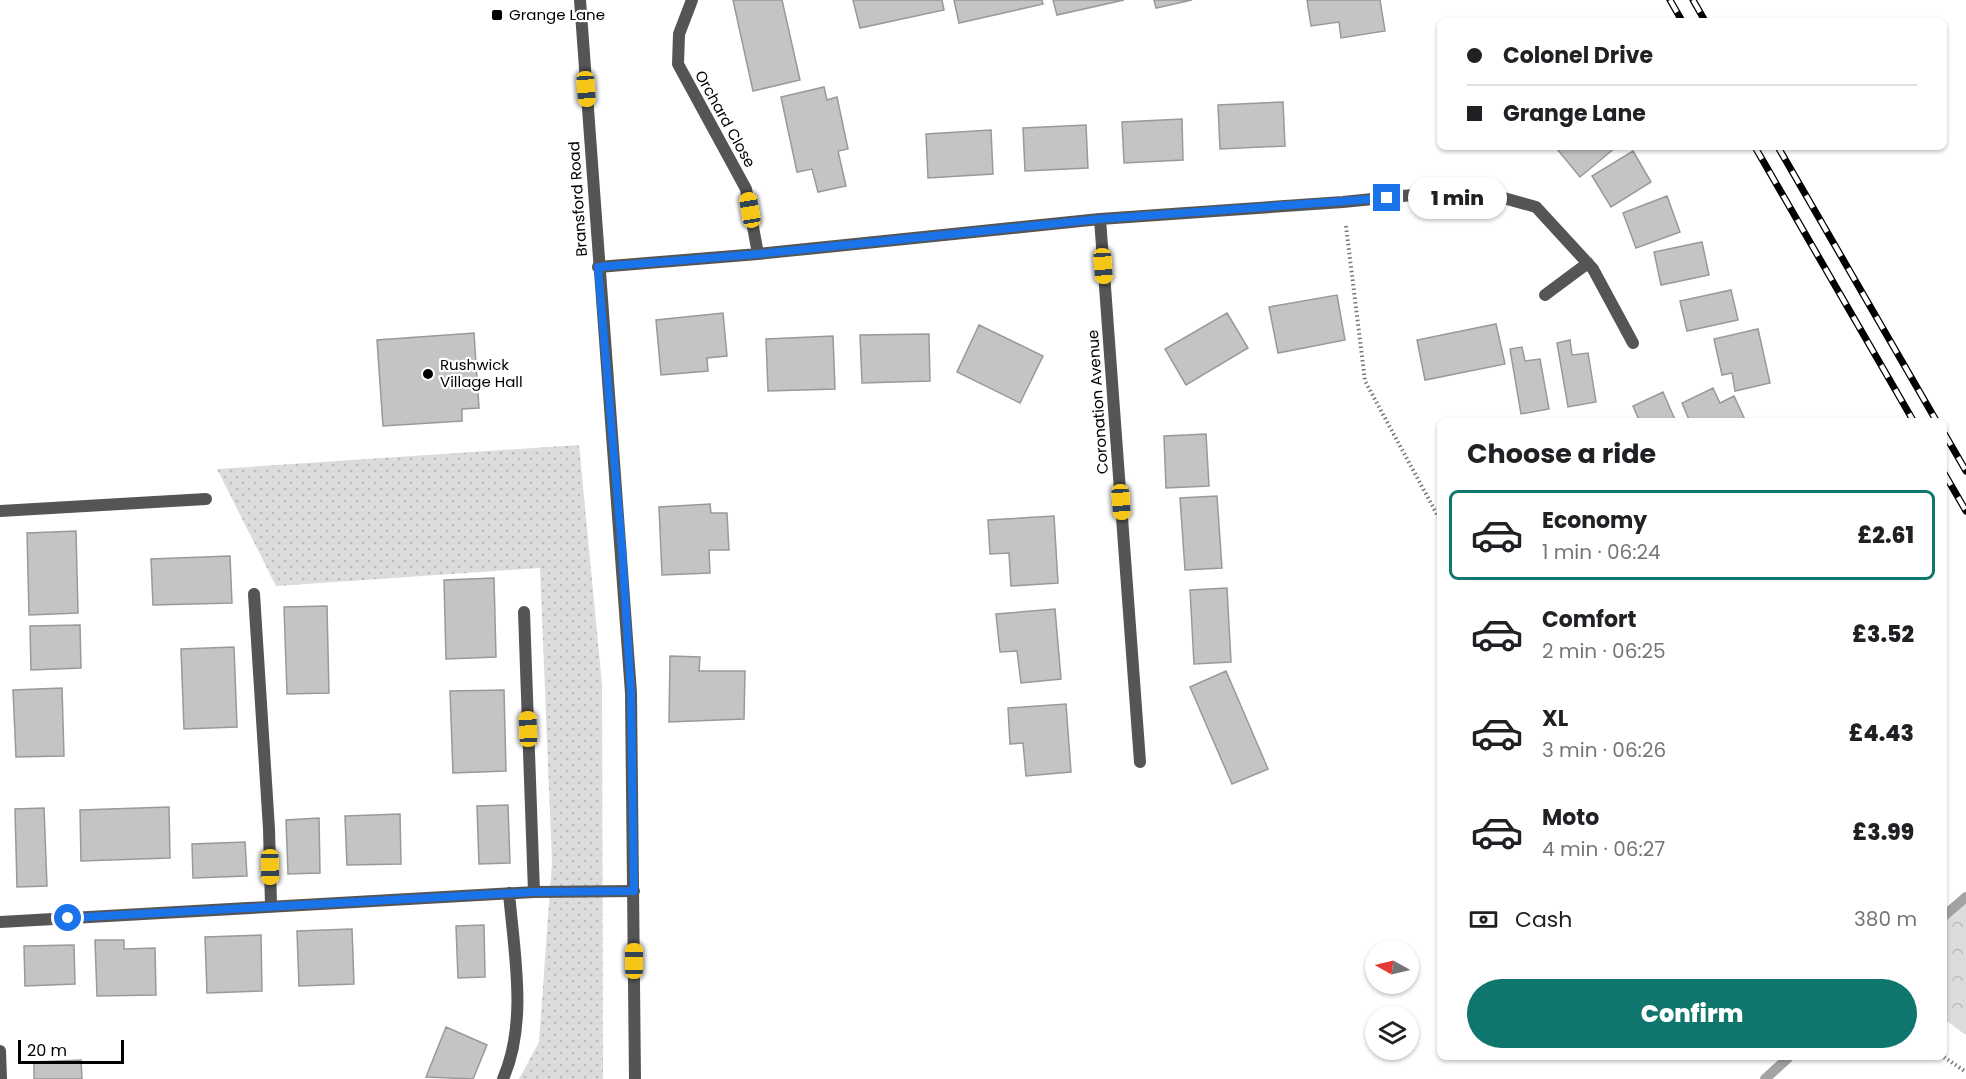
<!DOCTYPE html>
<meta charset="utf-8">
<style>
:root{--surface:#fff;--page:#f6f6f6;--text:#202124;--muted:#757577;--line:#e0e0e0;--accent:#0f766e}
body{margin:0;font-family:Poppins,sans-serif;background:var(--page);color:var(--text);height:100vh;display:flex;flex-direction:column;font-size:22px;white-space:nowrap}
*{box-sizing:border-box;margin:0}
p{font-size:20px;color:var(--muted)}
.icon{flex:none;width:33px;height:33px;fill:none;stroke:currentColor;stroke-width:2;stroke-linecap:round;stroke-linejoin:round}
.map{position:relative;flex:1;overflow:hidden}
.sheet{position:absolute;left:1437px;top:418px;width:510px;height:642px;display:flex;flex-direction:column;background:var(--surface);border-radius:9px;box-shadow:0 2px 4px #0004}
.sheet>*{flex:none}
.guide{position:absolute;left:1437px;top:18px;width:510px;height:132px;border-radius:9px;box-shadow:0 2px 4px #0004;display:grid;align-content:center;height:132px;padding:0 30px;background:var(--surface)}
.needle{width:39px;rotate:278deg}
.controls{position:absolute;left:1365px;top:940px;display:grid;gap:12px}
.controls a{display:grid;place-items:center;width:54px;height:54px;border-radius:50%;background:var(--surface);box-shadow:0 2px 4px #0004;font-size:30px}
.scale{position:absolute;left:18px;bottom:15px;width:106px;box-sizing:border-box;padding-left:6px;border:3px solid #000;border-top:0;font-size:16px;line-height:21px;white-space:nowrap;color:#000;-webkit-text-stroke:4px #fff;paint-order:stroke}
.end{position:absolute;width:27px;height:27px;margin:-14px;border:8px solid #1a73e8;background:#fff;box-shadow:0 0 0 3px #fff}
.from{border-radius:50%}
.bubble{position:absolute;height:42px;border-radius:21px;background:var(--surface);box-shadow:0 2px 4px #0004;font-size:20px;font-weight:800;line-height:42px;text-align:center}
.car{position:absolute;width:18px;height:36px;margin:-18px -9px;border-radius:8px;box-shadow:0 0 4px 2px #0007;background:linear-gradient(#f5c518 24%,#345 0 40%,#f5c518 0 76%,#345 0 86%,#f5c518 0)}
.guide b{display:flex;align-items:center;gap:21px;height:57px;font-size:22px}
.guide b+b{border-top:2px solid var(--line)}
.guide i{width:15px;height:15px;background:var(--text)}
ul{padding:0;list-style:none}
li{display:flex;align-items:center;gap:18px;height:90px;margin:0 12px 9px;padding:0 18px;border:3px solid transparent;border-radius:9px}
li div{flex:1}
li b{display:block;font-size:22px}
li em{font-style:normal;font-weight:800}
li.active{border-color:var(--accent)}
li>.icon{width:54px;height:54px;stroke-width:1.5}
h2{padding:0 30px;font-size:27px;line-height:72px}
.pay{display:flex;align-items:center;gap:15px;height:66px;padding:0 30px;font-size:22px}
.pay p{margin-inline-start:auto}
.button{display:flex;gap:12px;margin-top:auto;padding:12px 30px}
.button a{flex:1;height:69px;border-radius:36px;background:var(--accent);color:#fff;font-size:24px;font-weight:800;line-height:69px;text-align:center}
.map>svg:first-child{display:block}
.grass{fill:url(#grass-dots)}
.forest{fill:url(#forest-crowns)}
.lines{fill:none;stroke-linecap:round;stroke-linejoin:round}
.stream{stroke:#a3a3a3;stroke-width:10}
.building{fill:#c4c4c4;stroke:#999;stroke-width:1.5}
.path{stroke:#777;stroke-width:4;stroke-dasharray:1.5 3;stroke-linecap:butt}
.minor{stroke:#555;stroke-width:12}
.tertiary{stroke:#555;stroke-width:12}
.rail-casing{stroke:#000;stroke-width:7}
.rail{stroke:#fff;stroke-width:4.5;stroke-dasharray:14;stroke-linecap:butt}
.route{stroke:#1a73e8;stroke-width:8}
.poi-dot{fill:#000;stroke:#fff;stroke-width:2}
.labels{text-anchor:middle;stroke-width:4.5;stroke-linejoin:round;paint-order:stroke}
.poi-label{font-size:15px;fill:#000;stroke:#fff;text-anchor:start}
.street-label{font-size:15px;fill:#000;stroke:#fff}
</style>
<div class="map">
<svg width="1966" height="1079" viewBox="0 0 1966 1079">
<defs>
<pattern id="grass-dots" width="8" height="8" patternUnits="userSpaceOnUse" patternTransform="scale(1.5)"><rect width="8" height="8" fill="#dcdcdc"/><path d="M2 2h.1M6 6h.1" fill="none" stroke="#bbb" stroke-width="1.8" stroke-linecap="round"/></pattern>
<pattern id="forest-crowns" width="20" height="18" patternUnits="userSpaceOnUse" patternTransform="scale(1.5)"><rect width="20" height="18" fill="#dcdcdc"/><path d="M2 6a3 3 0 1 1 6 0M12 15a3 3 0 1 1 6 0" fill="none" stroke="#bbb"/></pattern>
</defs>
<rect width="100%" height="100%" fill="#fff"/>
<path class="grass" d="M579 445 602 684 603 1079H519L539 1042 552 862 540 568 276 586 217 469Z"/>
<path class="forest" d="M1966 892V1035L1944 1019V913Z"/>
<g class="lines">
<path class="stream" d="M1944 916 1966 897
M1765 1079 1788 1058"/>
</g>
<path class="building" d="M733 0H782L800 80 753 91Z
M853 0H942L944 10 860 28Z
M954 0H1042L1043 4 959 23Z
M1053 0H1124L1057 15Z
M1154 0H1192L1156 8Z
M1307 0H1380L1385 31 1341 38 1339 22 1311 26Z
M824 87 827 100 837 97 848 149 838 151 846 186 818 192 812 169 797 172 781 97Z
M1283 102 1285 146 1220 149 1218 105Z
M1182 119 1183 160 1124 163 1122 122Z
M1086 125 1088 168 1025 171 1023 128Z
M991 130 993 174 928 178 926 134Z
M1560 147H1616L1580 177 1557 149Z
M1633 151 1651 182 1611 207 1592 176Z
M1667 196 1680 232 1636 248 1623 213Z
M1702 242 1709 275 1661 285 1654 252Z
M1731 290 1738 320 1687 331 1680 301Z
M1337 295 1345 340 1278 353 1269 307Z
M723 313 727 356 707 358 708 371 661 375 656 320Z
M1227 313 1248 348 1186 385 1165 349Z
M1496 324 1505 364 1425 380 1417 340Z
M979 325 1043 356 1020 403 957 372Z
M1758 329 1770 383 1735 391 1732 373 1722 375 1714 339Z
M474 333 479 408 462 409V421L383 426 377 340Z
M929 334 930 381 862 383 860 335Z
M833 336 835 389 768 391 766 339Z
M1570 340 1572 355 1588 353 1596 402 1568 407 1557 343Z
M1522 347 1525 361 1540 359 1549 409 1521 414 1510 349Z
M1713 388 1720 403 1734 396 1746 422H1690L1682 403Z
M1663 392 1676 422H1640L1633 406Z
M1206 434 1209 486 1166 488 1164 436Z
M1217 496 1222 568 1185 570 1180 498Z
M710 504 711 513H727L729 550H709L710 573 662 575 659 507Z
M1054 516 1058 583 1011 586 1009 553 990 554 988 520Z
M76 531 78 613 29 615 27 533Z
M230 556 232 603 153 605 151 559Z
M494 578 496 657 446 659 444 580Z
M1227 588 1231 662 1194 664 1190 590Z
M327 606 329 693 287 694 284 607Z
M1055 609 1061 679 1021 683 1017 651 1000 652 996 614Z
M80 625 81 668 31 670 30 626Z
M234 647 237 727 184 729 181 649Z
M670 656 700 657 699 671H745L744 719 669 722Z
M1226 671 1268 769 1232 784 1190 687Z
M62 688 64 756 16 757 13 690Z
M504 690 506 771 453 773 450 691Z
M1066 704 1071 772 1026 776 1023 743 1010 744 1008 708Z
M508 805 510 863 479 864 477 806Z
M169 807 170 858 81 861 80 810Z
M44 808 47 886 17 887 15 809Z
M400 814 401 864 347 865 345 816Z
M319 818 320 873 288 874 286 820Z
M245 842 247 876 193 878 192 844Z
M484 925 485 977 458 978 456 926Z
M352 929 354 984 299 986 297 931Z
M261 935 262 991 207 993 205 937Z
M95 940H124V949L155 948 156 995 97 996Z
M74 945 75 984 25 986 24 946Z
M446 1027 487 1045 473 1079 426 1077Z
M81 1060 82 1079H34V1062Z"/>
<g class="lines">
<path class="path" d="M1346 226 1365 381 1440 520
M1944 1057 1966 1072"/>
<path class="minor" d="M692 0 679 34 678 64 746 189 758 254
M1100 219 1140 762
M598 267 758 254 1100 219 1343 202 1472 189 1536 207 1593 269 1633 343
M1545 295 1588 263
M0 511 206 499
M254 594 269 829 271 905
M524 612 534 892
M0 922 534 892 634 891
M0 1051 1 1079
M503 1079C528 1022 514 953 509 893"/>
<path class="tertiary" d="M580 0 631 693 635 1079"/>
<defs>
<path id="rail" d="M1670 0 1682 21
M1693 0 1705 21
M1755 147 1914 422
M1778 147 1937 422
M1944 433 1966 471
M1944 473 1966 511"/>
</defs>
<use href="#rail" class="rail-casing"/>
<use href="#rail" class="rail"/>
</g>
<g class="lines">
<path class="route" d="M68 918 534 892 634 891 631 693 622 550 598 267 758 254 1100 219 1387 198"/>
</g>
<g class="poi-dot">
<rect x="491" y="9" width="12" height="12" rx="3"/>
<circle cx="428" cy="374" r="6"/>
</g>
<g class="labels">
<g class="poi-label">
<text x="509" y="20">Grange Lane</text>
<text x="440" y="370">Rushwick<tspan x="440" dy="17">Village Hall</tspan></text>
</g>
<g class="street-label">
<text transform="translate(725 119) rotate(61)" y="5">Orchard Close</text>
<text transform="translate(578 199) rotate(-94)" y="5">Bransford Road</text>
<text transform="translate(1098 402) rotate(-94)" y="5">Coronation Avenue</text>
</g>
</g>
</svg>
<div class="controls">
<a><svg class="needle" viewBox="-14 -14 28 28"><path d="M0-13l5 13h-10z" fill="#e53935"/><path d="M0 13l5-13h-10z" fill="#757577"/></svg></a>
<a><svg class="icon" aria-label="layers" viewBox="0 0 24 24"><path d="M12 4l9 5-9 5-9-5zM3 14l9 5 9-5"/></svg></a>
</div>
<div class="scale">20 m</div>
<i class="end from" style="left:68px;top:918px"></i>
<i class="end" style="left:1387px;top:198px"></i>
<div class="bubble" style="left:1408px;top:177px;width:99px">1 min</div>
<i class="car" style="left:586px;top:89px;rotate:176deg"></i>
<i class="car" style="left:750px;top:210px;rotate:350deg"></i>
<i class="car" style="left:1103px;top:266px;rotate:176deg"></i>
<i class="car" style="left:1121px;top:502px;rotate:176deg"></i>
<i class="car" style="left:528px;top:729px;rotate:358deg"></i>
<i class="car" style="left:270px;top:867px;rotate:179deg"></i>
<i class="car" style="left:634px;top:961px;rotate:0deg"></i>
<div class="guide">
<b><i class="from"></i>Colonel Drive</b>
<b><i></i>Grange Lane</b>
</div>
<section class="sheet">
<h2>Choose a ride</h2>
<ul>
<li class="active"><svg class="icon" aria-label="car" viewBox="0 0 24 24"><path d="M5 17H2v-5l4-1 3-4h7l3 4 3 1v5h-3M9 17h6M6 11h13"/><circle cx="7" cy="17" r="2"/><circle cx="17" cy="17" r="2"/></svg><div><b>Economy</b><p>1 min · 06:24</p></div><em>£2.61</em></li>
<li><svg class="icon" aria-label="car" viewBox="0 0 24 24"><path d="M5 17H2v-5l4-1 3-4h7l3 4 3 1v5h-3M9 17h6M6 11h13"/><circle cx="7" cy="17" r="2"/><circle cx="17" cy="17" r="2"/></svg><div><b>Comfort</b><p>2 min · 06:25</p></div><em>£3.52</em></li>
<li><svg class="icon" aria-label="car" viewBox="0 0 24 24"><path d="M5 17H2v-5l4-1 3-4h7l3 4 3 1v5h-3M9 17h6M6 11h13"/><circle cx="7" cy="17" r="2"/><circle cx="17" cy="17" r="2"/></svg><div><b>XL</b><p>3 min · 06:26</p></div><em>£4.43</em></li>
<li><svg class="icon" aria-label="car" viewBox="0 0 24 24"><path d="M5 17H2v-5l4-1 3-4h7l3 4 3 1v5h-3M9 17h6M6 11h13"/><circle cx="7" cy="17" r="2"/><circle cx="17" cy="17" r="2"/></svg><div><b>Moto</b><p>4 min · 06:27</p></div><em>£3.99</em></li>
</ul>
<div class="pay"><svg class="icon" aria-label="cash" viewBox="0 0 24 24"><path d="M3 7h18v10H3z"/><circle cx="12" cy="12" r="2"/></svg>Cash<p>380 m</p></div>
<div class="button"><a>Confirm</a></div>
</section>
</div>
